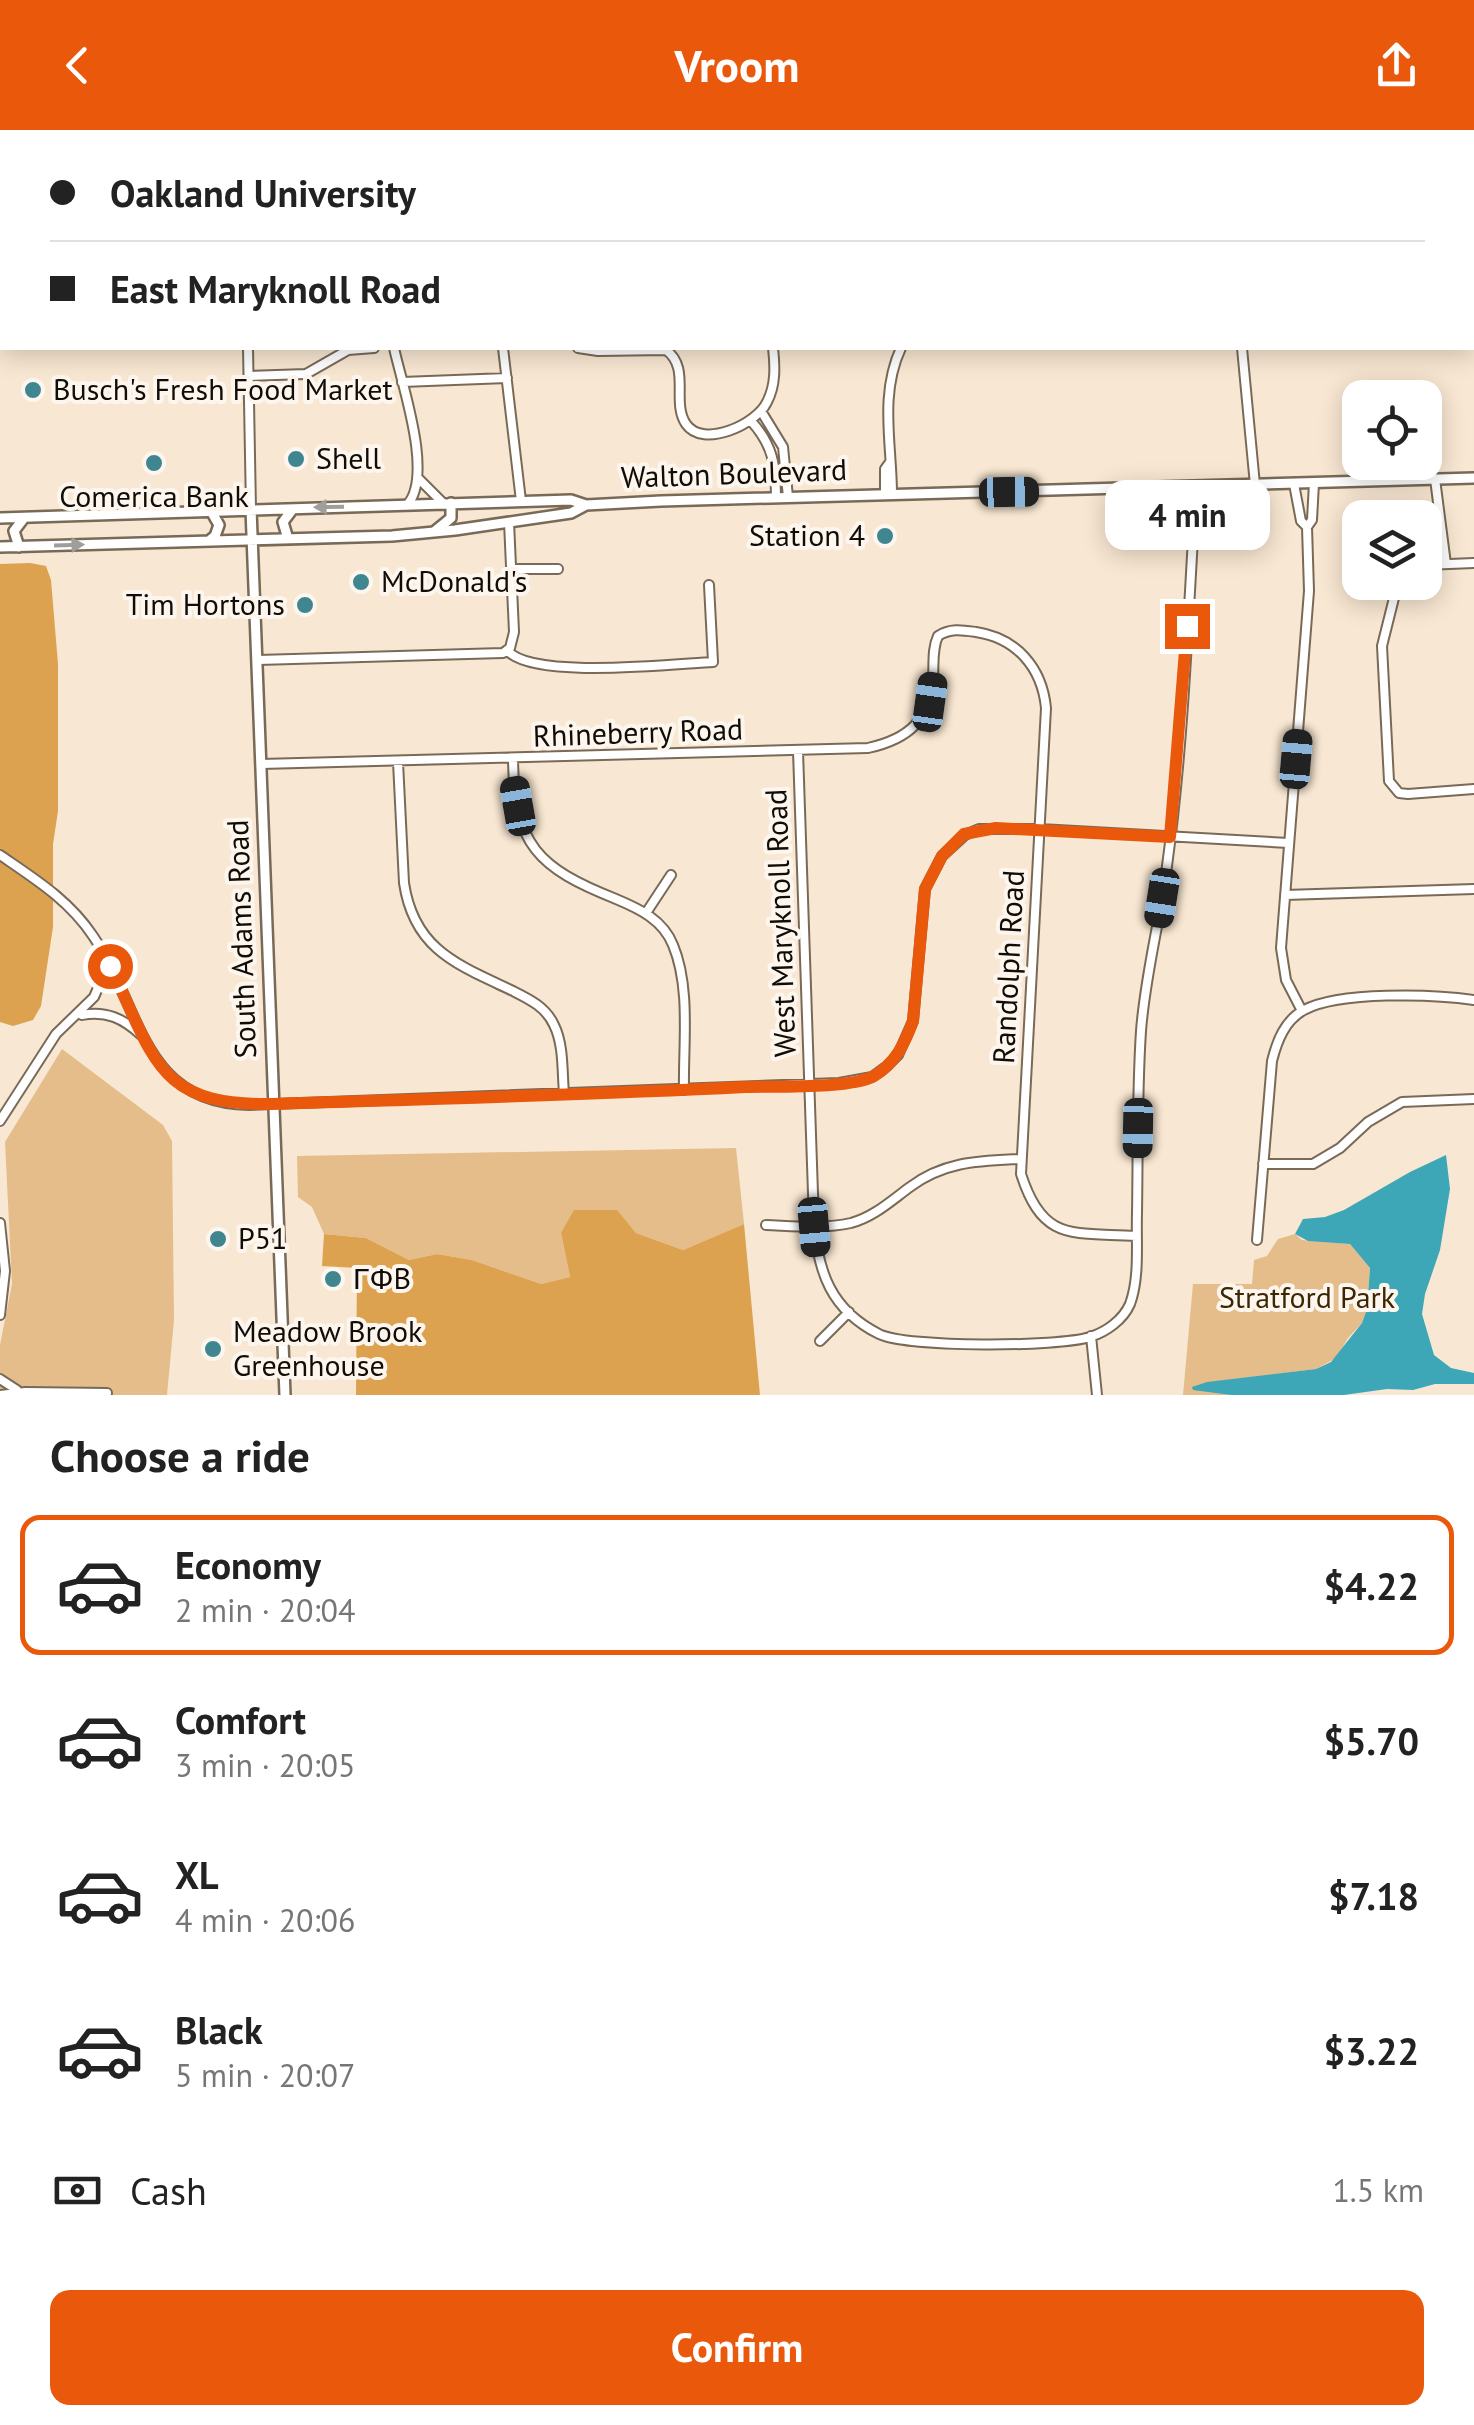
<!DOCTYPE html>
<meta charset="utf-8">
<style>
:root{--surface:#fff;--page:#f2f2f2;--text:#222;--muted:#767676;--line:#e0e0e0;--accent:#ea580c}
body{margin:0;font-family:"PT Sans",sans-serif;background:var(--page);color:var(--text);height:100vh;display:flex;flex-direction:column;font-size:38px;white-space:nowrap}
*{box-sizing:border-box;margin:0}
p{font-size:32px;color:var(--muted)}
.icon{flex:none;width:55px;height:55px;fill:none;stroke:currentColor;stroke-width:2;stroke-linecap:round;stroke-linejoin:round}
.map{position:relative;height:1265px;overflow:hidden}
.drawer{display:flex;flex-direction:column;background:var(--surface);flex:1}
.drawer>*{flex:none}
.guide{position:absolute;left:0px;top:0px;width:1475px;height:220px;box-shadow:0 5px 25px #0003;display:grid;align-content:center;height:220px;padding:0 50px;background:var(--surface)}
.tools{position:absolute;left:1342px;top:250px;display:grid;gap:20px}
.tools a{display:grid;place-items:center;width:100px;height:100px;border-radius:20px;background:var(--surface);box-shadow:0 5px 25px #0003;font-size:50px}
.end{position:absolute;width:45px;height:45px;margin:-22px;border:12px solid #ea580c;background:#fff;box-shadow:0 0 0 5px #fff}
.from{border-radius:50%}
.bubble{position:absolute;height:70px;border-radius:20px;background:var(--surface);box-shadow:0 5px 25px #0003;font-size:32px;font-weight:700;line-height:70px;text-align:center}
.car{position:absolute;width:30px;height:60px;margin:-30px -15px;border-radius:12px;box-shadow:0 0 8px 2px #0007;background:linear-gradient(#222 24%,#8ab4d8 0 40%,#222 0 76%,#8ab4d8 0 86%,#222 0)}
.guide b{display:flex;align-items:center;gap:35px;height:95px;font-size:38px}
.guide b+b{border-top:2px solid var(--line)}
.guide i{width:25px;height:25px;background:var(--text)}
ul{padding:0;list-style:none}
li{display:flex;align-items:center;gap:30px;height:140px;margin:0 20px 15px;padding:0 30px;border:5px solid transparent;border-radius:20px}
li div{flex:1}
li b{display:block;font-size:38px}
li em{font-style:normal;font-weight:700}
li.current{border-color:var(--accent)}
li>.icon{width:90px;height:90px;stroke-width:1.5}
h2{padding:0 50px;font-size:45px;line-height:120px}
.pay{display:flex;align-items:center;gap:25px;height:110px;padding:0 50px;font-size:38px}
.pay p{margin-inline-start:auto}
.primary-button{display:flex;gap:20px;margin-top:auto;padding:20px 50px}
.primary-button a{flex:1;height:115px;border-radius:20px;background:var(--accent);color:#fff;font-size:40px;font-weight:700;line-height:115px;text-align:center}
header{display:flex;justify-content:space-between;align-items:center;height:130px;padding:0 50px;background:var(--accent);color:#fff;font-size:45px;font-weight:700}
.map>svg:first-child{display:block}
.green{fill:#e5bd8a}
.forest{fill:#dda24f}
.water{fill:#3ea7b7}
.lines{fill:none;stroke-linecap:round;stroke-linejoin:round}
.minor-casing{stroke:#796a58;stroke-width:12}
.major-casing{stroke:#796a58;stroke-width:14}
.minor{stroke:#fff;stroke-width:8}
.major{stroke:#fff;stroke-width:9}
.oneway{fill:#a09e9b}
.route{stroke:#ea580c;stroke-width:12}
.poi-dot{fill:#408691;stroke:#fdf6ee;stroke-width:4}
.labels{text-anchor:middle;stroke-width:8;stroke-linejoin:round;paint-order:stroke}
.poi-label{font-size:30px;fill:#110c05;stroke:#fdf6ee;text-anchor:start}
.street-label{font-size:30px;fill:#110c05;stroke:#fdf6ee}
.park-label{font-size:30px;fill:#3d2601;stroke:#fdf6ee}
</style>
<header><svg class="icon" aria-label="back" viewBox="0 0 24 24"><path d="M15 5l-7 7 7 7"/></svg>Vroom<svg class="icon" aria-label="share" viewBox="0 0 24 24"><path d="M12 15V3M7 8l5-5 5 5M5 13v7h14v-7"/></svg></header>
<div class="map">
<svg width="1474" height="1265" viewBox="0 0 1474 1265">
<rect width="100%" height="100%" fill="#f8e7d2"/>
<path class="green" d="M62 919 163 995 172 1011 174 1190 167 1265H0V1215L12 1154 5 1012Z
M736 1018 744 1094 683 1120 636 1103 616 1080 561 1103 570 1147 541 1154 472 1130 437 1124 409 1130 366 1108 324 1104 312 1077 298 1067 297 1026Z
M1295 1104 1302 1110 1350 1114 1370 1138 1367 1179 1362 1193 1348 1208 1336 1228 1316 1239 1220 1251 1195 1260H1215L1231 1265H1183L1193 1154H1252L1254 1130 1267 1126 1278 1109Z"/>
<path class="forest" d="M30 433 46 436 51 450 58 534V681L53 714V797L41 876 33 890 13 896 0 892V434Z
M574 1080H617L636 1103 683 1120 744 1094 760 1265H356L357 1138 322 1136 324 1104 366 1108 409 1130 437 1124 472 1130 541 1154 570 1147 561 1103Z"/>
<path class="water" d="M1446 1025 1450 1059 1440 1120 1425 1164 1422 1184 1434 1225 1451 1238 1474 1243V1254H1435L1413 1260 1387 1259 1344 1265H1231L1193 1260 1192 1257 1207 1252 1316 1239 1331 1232 1362 1193 1367 1179 1370 1138 1350 1114 1308 1111 1295 1104 1303 1089 1325 1087 1344 1080 1410 1042Z"/>
<g class="lines">
<defs>
<path id="minor" d="M241 0V2
M294 0V2
M356 0V2
M421 0V2
M556 0 557 2
M631 0V2
M919 0 920 2
M1111 0 1112 2
M1163 0V2
M1224 0 1225 2
M160 2V0
M906 2 908 0
M0 22H2
M1472 161H1474
M248 218 251 379
M394 218C402 255 434 346 407 375
M503 218 521 371
M578 218 598 221 666 220C691 238 671 272 686 294 703 319 757 294 767 272 776 255 775 236 773 218
M1242 218 1255 355
M249 246 306 244 348 220 374 218
M402 252 507 248
M761 281 783 317 788 367
M751 291C773 315 776 336 776 367
M419 349 443 373
M1435 349 1446 434
M1294 354 1301 391 1307 397 1312 390 1314 353
M892 364C892 315 879 265 901 218
M885 365V339L890 332
M1425 435 1474 433
M511 439H558
M1398 452 1382 516 1389 651 1399 663 1408 664 1474 659
M507 520C530 550 673 534 713 532L709 455
M258 530 503 523 510 518 514 502 509 392
M798 621 814 1093C818 1142 831 1180 879 1204 908 1218 1058 1217 1090 1207 1106 1202 1123 1190 1130 1174 1140 1147 1136 1112 1137 1083 1138 1023 1137 962 1141 901 1145 846 1160 791 1167 736 1184 611 1188 484 1196 358
M513 629C514 715 538 738 616 769 640 779 663 790 673 815 691 858 683 915 684 960
M398 632 404 753C414 820 458 835 513 861 529 869 546 877 554 895 564 915 562 942 564 963
M261 634 868 618C909 609 930 590 933 547 934 533 932 519 938 506 950 498 962 500 976 502 1016 508 1042 537 1046 578L1021 1044C1043 1113 1073 1102 1136 1106
M0 725C35 749 69 770 93 806 142 878 141 973 249 975L839 953 872 947 887 936 898 925 913 891 925 759 942 726 965 705 979 699H1040L1288 713
M1285 765 1474 759
M646 783 671 745
M1302 881 1286 850 1281 818 1309 461 1307 397
M82 885C106 880 124 889 141 905
M0 991 56 904 94 867 101 851 102 826
M1263 1034H1313L1340 1018 1368 992 1402 972 1474 969
M0 1093 5 1141 0 1185
M766 1095C794 1096 823 1099 851 1093 874 1087 892 1070 910 1057 945 1031 980 1031 1020 1029
M1257 1110 1272 931C1277 911 1285 890 1304 880 1339 861 1434 864 1474 870
M1091 1206 1097 1265
M820 1211 849 1182
M0 1249 17 1260
M0 1265 25 1262 107 1263"/>
<path id="major" d="M251 379 285 1265
M0 388 571 370 586 375
M435 401 451 388V373
M288 409 283 392 292 380
M210 410 215 406 219 395 211 381
M0 417 392 406 455 400 571 383 586 375 661 371 1474 348
M19 417 14 401 24 388"/>
</defs>
<use href="#minor" class="minor-casing"/>
<use href="#major" class="major-casing"/>
<use href="#minor" class="minor"/>
<use href="#major" class="major"/>
</g>
<defs><path id="oneway-solid" d="M-6-.8H1V-3.2L6.5 0L1 3.2V.8H-6Z" transform="scale(2.5)"/></defs>
<g class="oneway">
<use href="#oneway-solid" transform="translate(329 377) rotate(179)"/>
<use href="#oneway-solid" transform="translate(69 415) rotate(-2)"/>
</g>
<g class="lines">
<path class="route" d="M110 836C155 928 156 976 272 974 430 969 588 965 745 957 775 956 851 959 874 946 895 934 905 913 913 891L925 759 942 726 964 704 996 698 1170 707 1187 496"/>
</g>
<g class="poi-dot">
<circle cx="33" cy="260" r="10"/>
<circle cx="296" cy="329" r="10"/>
<circle cx="154" cy="333" r="10"/>
<circle cx="885" cy="406" r="10"/>
<circle cx="361" cy="452" r="10"/>
<circle cx="305" cy="475" r="10"/>
<circle cx="218" cy="1109" r="10"/>
<circle cx="333" cy="1149" r="10"/>
<circle cx="213" cy="1219" r="10"/>
</g>
<g class="labels">
<g class="poi-label">
<text x="53" y="270">Busch's Fresh Food Market</text>
<text x="316" y="339">Shell</text>
<text x="154" y="377" text-anchor="middle">Comerica Bank</text>
<text x="865" y="416" text-anchor="end">Station 4</text>
<text x="381" y="462">McDonald's</text>
<text x="285" y="485" text-anchor="end">Tim Hortons</text>
<text x="238" y="1119">P51</text>
<text x="353" y="1159">ΓΦB</text>
<text x="233" y="1212">Meadow Brook<tspan x="233" dy="34">Greenhouse</tspan></text>
</g>
<g class="street-label">
<text transform="translate(734 344) rotate(-2)" y="10">Walton Boulevard</text>
<text transform="translate(638 603) rotate(-2)" y="10">Rhineberry Road</text>
<text transform="translate(781 793) rotate(-92)" y="10">West Maryknoll Road</text>
<text transform="translate(242 809) rotate(-92)" y="10">South Adams Road</text>
<text transform="translate(1009 837) rotate(-87)" y="10">Randolph Road</text>
</g>
<g class="park-label">
<text x="1307" y="1178">Stratford Park</text>
</g>
</g>
</svg>
<div class="tools">
<a><svg class="icon" aria-label="locate" viewBox="0 0 24 24"><circle cx="12" cy="12" r="6"/><path d="M12 2v4M12 18v4M2 12h4M18 12h4"/></svg></a>
<a><svg class="icon" aria-label="layers" viewBox="0 0 24 24"><path d="M12 4l9 5-9 5-9-5zM3 14l9 5 9-5"/></svg></a>
</div>
<i class="end from" style="left:110px;top:836px"></i>
<i class="end" style="left:1187px;top:496px"></i>
<div class="bubble" style="left:1105px;top:350px;width:165px">4 min</div>
<i class="car" style="left:1009px;top:362px;rotate:89deg"></i>
<i class="car" style="left:930px;top:572px;rotate:8deg"></i>
<i class="car" style="left:1296px;top:629px;rotate:5deg"></i>
<i class="car" style="left:518px;top:676px;rotate:350deg"></i>
<i class="car" style="left:1162px;top:768px;rotate:189deg"></i>
<i class="car" style="left:1138px;top:998px;rotate:181deg"></i>
<i class="car" style="left:814px;top:1097px;rotate:175deg"></i>
<div class="guide">
<b><i class="from"></i>Oakland University</b>
<b><i></i>East Maryknoll Road</b>
</div>
</div>
<section class="drawer">
<h2>Choose a ride</h2>
<ul>
<li class="current"><svg class="icon" aria-label="car" viewBox="0 0 24 24"><path d="M5 17H2v-5l4-1 3-4h7l3 4 3 1v5h-3M9 17h6M6 11h13"/><circle cx="7" cy="17" r="2"/><circle cx="17" cy="17" r="2"/></svg><div><b>Economy</b><p>2 min · 20:04</p></div><em>$4.22</em></li>
<li><svg class="icon" aria-label="car" viewBox="0 0 24 24"><path d="M5 17H2v-5l4-1 3-4h7l3 4 3 1v5h-3M9 17h6M6 11h13"/><circle cx="7" cy="17" r="2"/><circle cx="17" cy="17" r="2"/></svg><div><b>Comfort</b><p>3 min · 20:05</p></div><em>$5.70</em></li>
<li><svg class="icon" aria-label="car" viewBox="0 0 24 24"><path d="M5 17H2v-5l4-1 3-4h7l3 4 3 1v5h-3M9 17h6M6 11h13"/><circle cx="7" cy="17" r="2"/><circle cx="17" cy="17" r="2"/></svg><div><b>XL</b><p>4 min · 20:06</p></div><em>$7.18</em></li>
<li><svg class="icon" aria-label="car" viewBox="0 0 24 24"><path d="M5 17H2v-5l4-1 3-4h7l3 4 3 1v5h-3M9 17h6M6 11h13"/><circle cx="7" cy="17" r="2"/><circle cx="17" cy="17" r="2"/></svg><div><b>Black</b><p>5 min · 20:07</p></div><em>$3.22</em></li>
</ul>
<div class="pay"><svg class="icon" aria-label="cash" viewBox="0 0 24 24"><path d="M3 7h18v10H3z"/><circle cx="12" cy="12" r="2"/></svg>Cash<p>1.5 km</p></div>
<div class="primary-button"><a>Confirm</a></div>
</section>
